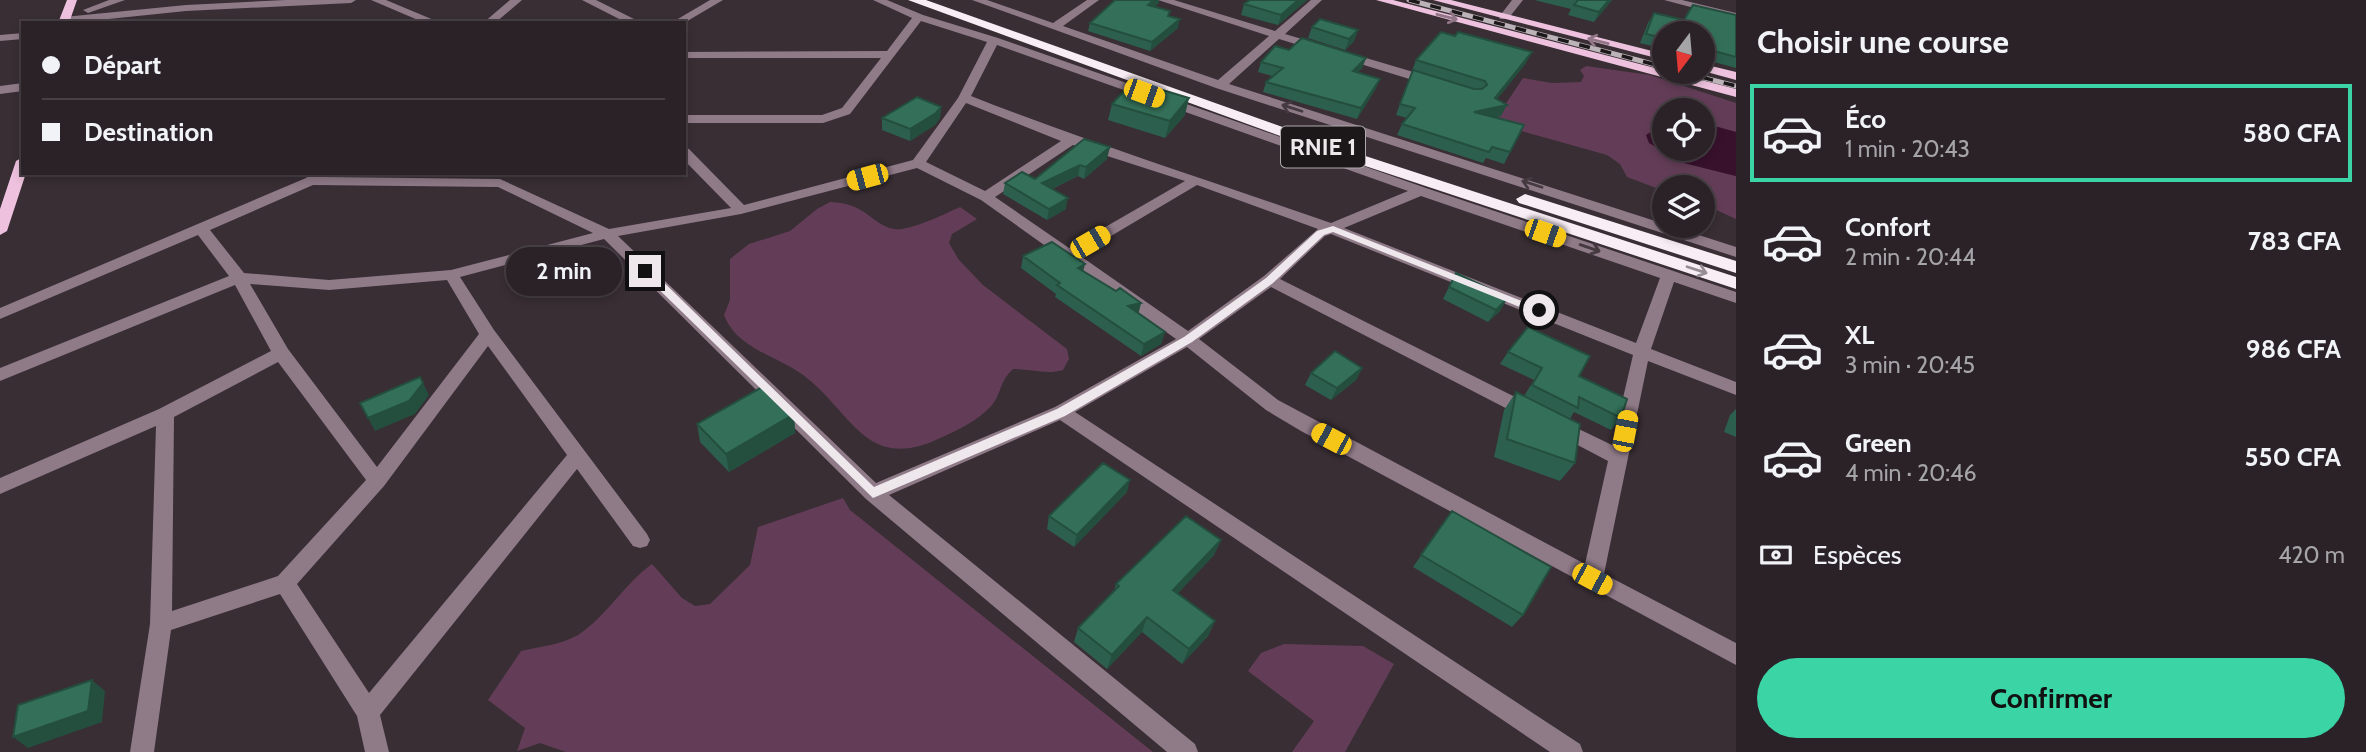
<!DOCTYPE html>
<html lang="fr">
<meta charset="utf-8">
<style>
:root{--surface:#2a2227;--page:#322a2f;--text:#f1f3f6;--muted:#a5a4a7;--line:#463f44;--accent:#3bd4a4}
body{margin:0;font-family:Cabin,sans-serif;background:var(--page);color:var(--text);height:100vh;display:flex;flex-direction:column;font-size:26px;white-space:nowrap}
*{box-sizing:border-box;margin:0}
p{font-size:23px;color:var(--muted)}
.icon{flex:none;width:38px;height:38px;fill:none;stroke:currentColor;stroke-width:2;stroke-linecap:round;stroke-linejoin:round}
.map{position:relative;flex:1;overflow:hidden}
.panel{display:flex;flex-direction:column;background:var(--surface);width:630px}
.panel>*{flex:none}
.top-card{position:absolute;left:21px;top:21px;width:665px;height:154px;border-radius:0px;box-shadow:0 4px 10px #0003,0 0 0 2px var(--line);display:grid;align-content:center;height:154px;padding:0 21px;background:var(--surface)}
.needle{width:46px;rotate:196deg}
.tools{position:absolute;left:1652px;top:21px;display:grid;gap:14px}
.tools a{display:grid;place-items:center;width:63px;height:63px;border-radius:50%;background:var(--surface);box-shadow:0 4px 10px #0003,0 0 0 2px var(--line);font-size:35px}
.end{position:absolute;width:32px;height:32px;margin:-16px;border:9px solid #eee8ec;background:#111;box-shadow:0 0 0 4px #111}
.from{border-radius:50%}
.bubble{position:absolute;height:49px;border-radius:24px;background:var(--surface);box-shadow:0 4px 10px #0003,0 0 0 2px var(--line);font-size:23px;font-weight:800;line-height:49px;text-align:center}
.car{position:absolute;width:21px;height:42px;margin:-21px -10px;border-radius:9px;box-shadow:0 0 5px 2px #0007;background:linear-gradient(#f5c518 24%,#345 0 40%,#f5c518 0 76%,#345 0 86%,#f5c518 0)}
.top-card b{display:flex;align-items:center;gap:24px;height:66px;font-size:26px}
.top-card b+b{border-top:2px solid var(--line)}
.top-card i{width:18px;height:18px;background:var(--text)}
ul{padding:0;list-style:none}
li{display:flex;align-items:center;gap:21px;height:98px;margin:0 14px 10px;padding:0 7px;border:4px solid transparent;border-radius:0px}
li div{flex:1}
li b{display:block;font-size:26px}
li em{font-style:normal;font-weight:800}
li.on{border-color:var(--accent)}
li>.icon{width:63px;height:63px;stroke-width:1.5}
h2{padding:0 21px;font-size:32px;line-height:84px}
.pay{display:flex;align-items:center;gap:18px;height:77px;padding:0 21px;font-size:26px}
.pay p{margin-inline-start:auto}
.button{display:flex;gap:14px;margin-top:auto;padding:14px 21px}
.button a{flex:1;height:80px;border-radius:42px;background:var(--accent);color:#111;font-size:28px;font-weight:800;line-height:80px;text-align:center}
main{display:flex;flex:1;min-height:0}
.map>svg:first-child{display:block}
.green{fill:#633d57}
.water{fill:#38112d}
.lines{fill:none;stroke-linecap:round;stroke-linejoin:round}
.minor{fill:#8f7a88;fill-rule:evenodd}
.major{fill:#eec2de;fill-rule:evenodd}
.highway{fill:#f8edf4;fill-rule:evenodd}
.rail-casing{stroke:#bbb3b8;stroke-width:5}
.rail{stroke:#1c181a;stroke-width:3.5;stroke-dasharray:11;stroke-linecap:butt}
.wall{fill:#2c5f4d}
.shaded-wall{fill:#244e3e}
.building{fill:#336f59;stroke:#244e3e;stroke-width:2}
.oneway{stroke:#907686}
.oneway2{stroke:#443a40}
.oneway3{stroke:#958d92}
.route{fill:#eee8ec}
.labels{text-anchor:middle;stroke-width:6;stroke-linejoin:round;paint-order:stroke}
.shield{fill:#1c181a;stroke:#afaaad;stroke-width:2}
.shield-label{font-size:24px;font-weight:bold;fill:#eee8ec}
</style>
<main>
<div class="map">
<svg width="1736" height="752" viewBox="0 0 1736 752">
<rect width="100%" height="100%" fill="#382e34"/>
<path class="green" d="M1586 66 1650 75 1736 103V132L1703 123V110H1664V124L1656 130 1662 152 1684 163 1736 176V219L1703 204V187H1664V191L1627 177 1620 164 1607 155 1493 123 1523 78 1552 83 1581 82 1584 76 1580 70Z
M830 202C867 203 870 224 894 229 908 232 947 213 960 207L977 219 952 234 949 243 959 260 983 285 1067 349 1069 359 1063 370C1047 375 1030 369 1013 369 999 382 1001 395 992 405 978 421 956 431 938 439 865 473 851 410 803 375 776 355 737 349 724 315L730 300V259L749 244 790 231 817 209Z
M843 498 850 510 1153 752H566L540 743 517 751 525 728 488 700 521 651C539 647 563 644 578 635 607 616 623 585 652 564L682 598 695 606 710 604 750 565 758 527Z
M1284 644 1363 646 1394 664 1345 752H1292L1314 721 1248 671 1261 653Z"/>
<path class="water" d="M1703 123 1736 132V176L1684 163 1649 143 1646 135 1664 124V149H1703Z"/>
<g class="lines">
<path class="minor" d="M109 0H125L88 13 83 10Z
M285 0H356L351 3 186 11 70 23 59 20 64 17 186 5Z
M371 0H386L441 23H425Z
M510 0H522L495 23H483Z
M582 0H596L642 23H627Z
M710 0H723L684 23H671Z
M873 0H887L923 15 998 38 1426 188 1736 292V303L1674 282 1651 349 1736 382V395L1648 361 1604 574 1736 643V665L1301 431 1266 410 1187 347 1075 412 1580 744 1583 752H1550L1060 420 889 495 1195 744 1198 752H1167L866 499 604 239 460 277 494 330 647 534 650 540 647 546 640 548 633 546 577 469 380 715 389 752H365L357 716 280 594 171 630 154 752H130L150 624 156 426 0 494V478L159 409 271 351 235 285 0 381V368L229 276 198 235 0 319V308L306 178 312 173H327L324 177 500 179 609 229 731 208 684 160V148L689 149 744 205 913 160 958 98 987 42 921 21 850 114 823 123H684V115H822L842 108 881 58H684V52L887 51 912 18ZM997 45 1408 191 1331 223C1211 181 1090 143 971 96ZM966 103 1061 141 985 191 926 162ZM1073 145 1185 181 1069 248 995 197ZM917 168 981 200 1176 339 1055 407 876 483 618 236 741 214ZM313 185 498 187 593 233 451 270 329 280 244 273 210 230ZM1197 185 1318 229 1264 276 1188 331 1079 255ZM1421 196 1660 278 1636 343 1344 228ZM1331 234 1633 355 1612 445 1558 419 1551 421 1549 426 1551 431 1608 461 1585 564 1278 400 1199 339 1271 287 1523 417H1535L1538 412 1535 407 1280 279 1325 236ZM447 280 479 334 377 467 288 349 250 284 329 290ZM488 346 567 455 369 693 297 584 384 486ZM278 362 366 480 278 576 172 611 174 417Z
M972 0H987L1053 23 1087 0H1099L1063 26 1218 80 1269 36 1158 0H1174L1275 31 1311 0H1322L1285 34 1437 79V85H1429L1279 39 1229 84 1736 247V257L1216 88Z
M1512 0H1523L1508 19H1500L1499 17Z
M1664 0H1682L1736 13V19Z
M23 33V39L0 41V35Z
M23 83V91L0 94V86Z"/>
<path class="major" d="M67 0H77L69 23H58Z
M1376 0H1393L1736 89V97Z
M1433 0H1451L1664 54V60Z
M1703 64 1736 72V80L1703 71Z
M23 157V173H26L7 231 0 235V209L16 161Z"/>
<path class="highway" d="M908 0H926L1344 149 1736 277V289L1332 155Z
M1525 194 1736 261V273L1519 203 1516 199Z"/>
<defs>
<path id="rail" d="M1409 0 1664 67
M1681 72 1736 86"/>
</defs>
<use href="#rail" class="rail-casing"/>
<use href="#rail" class="rail"/>
</g>
<path class="wall" d="M1115 0H1159V3L1154 7 1178 28 1150 51 1088 31 1090 23Z
M1307 0 1278 25 1241 15 1244 4Z
M1534 0H1612L1594 22 1568 15 1571 9Z
M1654 13 1684 20 1736 15V68L1703 59V33H1664V49L1640 43 1648 23Z
M1312 27 1358 30 1354 41 1345 50 1308 38Z
M1289 50 1366 58 1362 68 1358 72 1380 79 1375 90 1357 119 1263 92 1266 82 1272 76 1258 72 1261 62Z
M1416 60 1526 63 1497 99 1501 116 1495 117 1524 125 1504 164 1486 158 1483 163 1397 135 1402 124 1407 118 1396 115Z
M1112 104 1185 115 1165 138 1108 120Z
M941 107 940 118 935 125 910 141 882 130V118Z
M1084 139 1107 159 1084 179 1078 176 1052 189 1066 209 1047 220 1003 194 1005 183 1035 179Z
M1023 256 1085 264 1083 271 1116 291 1141 303 1138 314 1165 332 1161 344 1141 356 1055 297 1056 294 1021 268Z
M1456 273 1500 311 1488 322 1443 299Z
M1508 352 1579 376 1621 418 1611 430 1574 412 1570 419 1575 463 1560 481 1494 457 1504 410 1516 392 1524 396 1534 380 1500 364Z
M1362 368 1356 380 1331 400 1305 385 1311 373Z
M1736 409V437L1724 432 1730 415Z
M794 414 795 433 729 472 700 442 697 424Z
M1127 492 1074 547 1047 529 1049 516Z
M1452 511 1523 615 1512 627 1413 567Z
M1221 540 1214 555 1178 593 1215 621 1208 636 1182 664 1142 632 1107 669 1074 642 1078 628 1114 592 1116 584Z"/>
<path class="shaded-wall" d="M1154 0H1159V3L1147 14 1148 5Z
M1298 0H1307L1278 25 1281 15Z
M1609 0H1612L1594 22 1599 12Z
M1180 19 1178 28 1150 51 1152 42Z
M1358 30 1354 41 1345 50 1349 39Z
M1532 52 1526 63 1490 108 1495 98Z
M1366 58 1362 68 1349 81 1353 71Z
M1380 79 1375 90 1357 119 1361 108Z
M1189 98 1185 115 1165 138 1170 121Z
M1507 105 1501 116 1469 123 1474 112Z
M941 107 940 118 935 125 910 141V129Z
M1110 147 1107 159 1084 179 1086 167Z
M1080 165 1078 176 1040 194 1042 183Z
M1068 198 1066 209 1047 220 1049 209Z
M1085 264 1082 275 1078 268Z
M1508 298 1500 311 1488 322 1496 310Z
M1141 303 1138 315 1128 306Z
M1165 332 1161 344 1141 356 1144 344Z
M1362 368 1356 380 1331 400 1337 388Z
M423 383 429 395 415 414 375 431 368 418Z
M794 414 795 433 729 472 726 454Z
M1130 480 1127 492 1074 547 1077 535Z
M1221 540 1214 555 1167 605 1173 590Z
M1147 617 1142 632 1107 669 1112 655Z
M1215 621 1208 636 1182 664 1189 649Z
M92 680 105 691 102 722 28 748 13 737Z"/>
<path class="building" d="M1115 0H1154L1148 5 1170 11 1168 16 1180 19 1152 42 1090 23Z
M1250 0H1298L1281 15 1244 4Z
M1578 0H1609L1599 12 1574 5Z
M1693 5 1736 15V57L1703 48V33H1664V38L1646 34 1654 13 1684 20Z
M1320 19 1358 30 1349 39 1312 27Z
M1441 32 1455 36 1458 32 1532 52 1495 98 1507 105 1474 112 1524 125 1510 152 1492 147 1489 152 1402 124 1415 108 1400 104 1413 70 1474 89H1482L1487 85 1485 81 1416 60Z
M1302 38 1366 58 1353 71 1380 79 1361 108 1266 82 1283 68 1261 62 1275 46 1289 50Z
M1133 81 1189 98 1170 121 1112 104Z
M917 97 941 107 936 113 910 129 882 118Z
M1084 139 1110 147 1086 167 1080 165 1042 183 1068 198 1049 209 1005 183 1022 172 1035 179Z
M1052 242 1085 264 1078 268 1116 291 1120 288 1141 303 1128 306 1165 332 1144 344 1057 285 1060 283 1023 256Z
M1456 273 1508 298 1496 310 1449 287Z
M1528 327 1590 356 1579 376 1627 399 1621 418 1579 397 1578 408 1532 385 1542 368 1508 352Z
M1335 351 1362 368 1337 388 1311 373Z
M420 377 423 383 409 401 368 418 360 403Z
M764 386 794 414 726 454 697 424Z
M1516 392 1580 424 1575 463 1507 439Z
M1103 463 1130 480 1077 535 1049 516Z
M1452 511 1551 567 1523 615 1421 555Z
M1186 516 1221 540 1173 590 1215 621 1189 649 1147 617 1112 655 1078 628 1119 586 1116 584Z
M92 680 88 711 13 737 18 705Z"/>
<defs><path id="oneway-shaft" d="M-6 0H5M1.5-3L5.5 0L1.5 3" fill="none" stroke-width="1.6" stroke-linecap="round" stroke-linejoin="round" transform="scale(1.75)"/></defs>
<g class="oneway">
<use href="#oneway-shaft" transform="translate(1447 17) rotate(14)"/>
<use href="#oneway-shaft" transform="translate(1598 41) rotate(-166)"/>
</g>
<g class="oneway2">
<use href="#oneway-shaft" transform="translate(1292 108) rotate(-162)"/>
<use href="#oneway-shaft" transform="translate(1532 184) rotate(-162)"/>
<use href="#oneway-shaft" transform="translate(1590 248) rotate(19)"/>
</g>
<use class="oneway3" href="#oneway-shaft" transform="translate(1697 270) rotate(18)"/>
<path class="route" d="M1333 226 1544 310 1535 313 1333 232 1324 235 1273 283 1192 342 1065 416 873 498 640 271 649 268 874 487 1057 409 1184 337 1266 278 1317 231Z"/>
<g class="labels">
<rect class="shield" x="1281" y="126.5" width="84" height="41" rx="5"/>
<g class="shield-label">
<text x="1323" y="155">RNIE 1</text>
</g>
</g>
</svg>
<div class="tools">
<a><svg class="needle" viewBox="-14 -14 28 28"><path d="M0-13l5 13h-10z" fill="#e53935"/><path d="M0 13l5-13h-10z" fill="#a5a4a7"/></svg></a>
<a><svg class="icon" aria-label="locate" viewBox="0 0 24 24"><circle cx="12" cy="12" r="6"/><path d="M12 2v4M12 18v4M2 12h4M18 12h4"/></svg></a>
<a><svg class="icon" aria-label="layers" viewBox="0 0 24 24"><path d="M12 4l9 5-9 5-9-5zM3 14l9 5 9-5"/></svg></a>
</div>
<i class="end from" style="left:1539px;top:310px"></i>
<i class="end" style="left:645px;top:271px"></i>
<div class="bubble" style="left:506px;top:247px;width:116px">2 min</div>
<i class="car" style="left:1144px;top:93px;rotate:110deg"></i>
<i class="car" style="left:867px;top:177px;rotate:255deg"></i>
<i class="car" style="left:1545px;top:233px;rotate:109deg"></i>
<i class="car" style="left:1090px;top:242px;rotate:60deg"></i>
<i class="car" style="left:1625px;top:431px;rotate:11deg"></i>
<i class="car" style="left:1331px;top:439px;rotate:298deg"></i>
<i class="car" style="left:1592px;top:579px;rotate:118deg"></i>
<div class="top-card">
<b><i class="from"></i>Départ</b>
<b><i></i>Destination</b>
</div>
</div>
<section class="panel">
<h2>Choisir une course</h2>
<ul>
<li class="on"><svg class="icon" aria-label="car" viewBox="0 0 24 24"><path d="M5 17H2v-5l4-1 3-4h7l3 4 3 1v5h-3M9 17h6M6 11h13"/><circle cx="7" cy="17" r="2"/><circle cx="17" cy="17" r="2"/></svg><div><b>Éco</b><p>1 min · 20:43</p></div><em>580 CFA</em></li>
<li><svg class="icon" aria-label="car" viewBox="0 0 24 24"><path d="M5 17H2v-5l4-1 3-4h7l3 4 3 1v5h-3M9 17h6M6 11h13"/><circle cx="7" cy="17" r="2"/><circle cx="17" cy="17" r="2"/></svg><div><b>Confort</b><p>2 min · 20:44</p></div><em>783 CFA</em></li>
<li><svg class="icon" aria-label="car" viewBox="0 0 24 24"><path d="M5 17H2v-5l4-1 3-4h7l3 4 3 1v5h-3M9 17h6M6 11h13"/><circle cx="7" cy="17" r="2"/><circle cx="17" cy="17" r="2"/></svg><div><b>XL</b><p>3 min · 20:45</p></div><em>986 CFA</em></li>
<li><svg class="icon" aria-label="car" viewBox="0 0 24 24"><path d="M5 17H2v-5l4-1 3-4h7l3 4 3 1v5h-3M9 17h6M6 11h13"/><circle cx="7" cy="17" r="2"/><circle cx="17" cy="17" r="2"/></svg><div><b>Green</b><p>4 min · 20:46</p></div><em>550 CFA</em></li>
</ul>
<div class="pay"><svg class="icon" aria-label="cash" viewBox="0 0 24 24"><path d="M3 7h18v10H3z"/><circle cx="12" cy="12" r="2"/></svg>Espèces<p>420 m</p></div>
<div class="button"><a>Confirmer</a></div>
</section>
</main>
